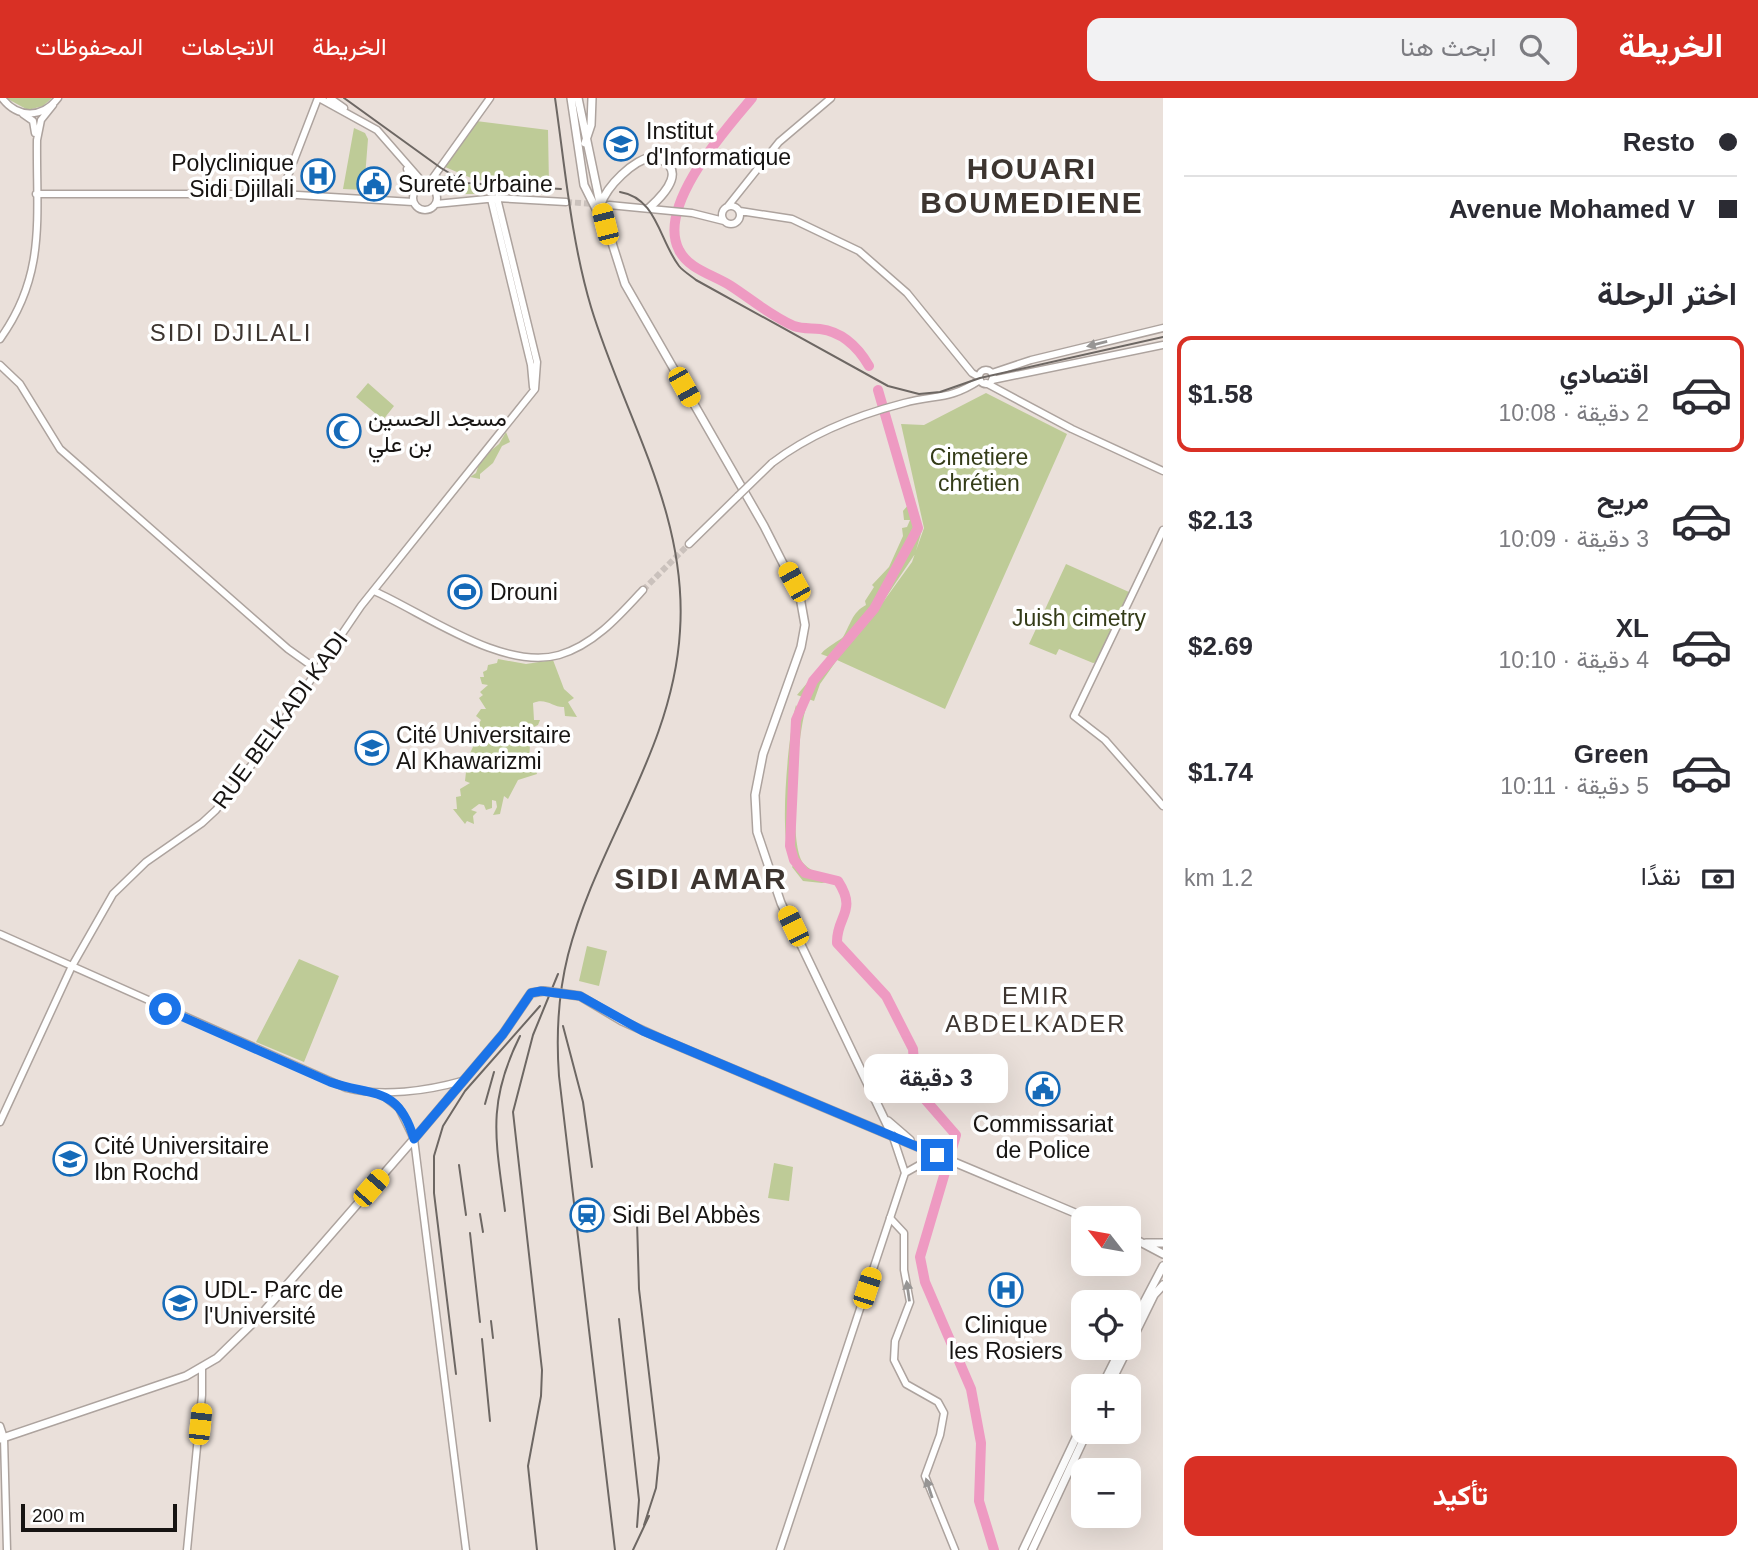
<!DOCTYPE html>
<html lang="ar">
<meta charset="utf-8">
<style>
:root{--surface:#fff;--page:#f2f2f3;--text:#2b2b33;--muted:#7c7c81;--line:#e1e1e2;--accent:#d93025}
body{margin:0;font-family:Helvetica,Vazirmatn,sans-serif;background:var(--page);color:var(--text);direction:rtl;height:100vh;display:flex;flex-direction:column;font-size:26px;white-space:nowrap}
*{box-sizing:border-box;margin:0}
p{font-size:23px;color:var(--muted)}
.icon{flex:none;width:38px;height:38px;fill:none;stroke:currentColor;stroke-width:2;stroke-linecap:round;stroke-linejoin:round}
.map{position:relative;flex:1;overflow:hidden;direction:ltr}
.panel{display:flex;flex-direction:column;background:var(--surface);width:595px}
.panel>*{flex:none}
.banner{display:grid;align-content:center;height:154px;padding:0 21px;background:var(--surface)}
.needle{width:46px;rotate:301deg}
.tools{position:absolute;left:1071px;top:1108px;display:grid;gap:14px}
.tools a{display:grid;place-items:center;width:70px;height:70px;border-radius:14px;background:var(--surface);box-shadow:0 7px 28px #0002;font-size:35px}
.scale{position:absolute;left:21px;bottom:18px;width:156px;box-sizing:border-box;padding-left:7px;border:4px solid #171412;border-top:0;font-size:19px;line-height:24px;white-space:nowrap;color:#171412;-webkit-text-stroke:5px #fff;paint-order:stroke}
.end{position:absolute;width:32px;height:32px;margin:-16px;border:9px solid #1a73e8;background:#fff;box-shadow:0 0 0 4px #fff}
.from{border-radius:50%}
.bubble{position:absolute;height:49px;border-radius:14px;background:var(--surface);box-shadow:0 7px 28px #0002;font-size:23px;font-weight:700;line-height:49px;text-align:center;direction:rtl}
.car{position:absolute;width:21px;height:42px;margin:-21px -10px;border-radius:9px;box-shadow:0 0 5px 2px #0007;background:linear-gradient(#f5c518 24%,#345 0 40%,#f5c518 0 76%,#345 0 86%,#f5c518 0)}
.banner b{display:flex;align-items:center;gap:24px;height:66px;font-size:26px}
.banner b+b{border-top:2px solid var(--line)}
.banner i{width:18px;height:18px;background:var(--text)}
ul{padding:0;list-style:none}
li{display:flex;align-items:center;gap:21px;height:116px;margin:0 14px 10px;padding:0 7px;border:4px solid transparent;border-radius:14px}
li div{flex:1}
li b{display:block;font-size:26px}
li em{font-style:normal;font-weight:700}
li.active{border-color:var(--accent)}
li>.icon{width:63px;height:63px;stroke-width:1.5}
h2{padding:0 21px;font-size:32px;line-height:84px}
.pay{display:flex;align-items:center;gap:18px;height:77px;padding:0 21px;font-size:26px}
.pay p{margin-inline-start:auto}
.action{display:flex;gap:14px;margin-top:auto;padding:14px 21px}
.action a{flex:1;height:80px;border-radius:14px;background:var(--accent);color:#fff;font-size:28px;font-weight:700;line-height:80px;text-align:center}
header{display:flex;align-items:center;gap:42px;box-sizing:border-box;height:98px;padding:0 35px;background:var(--accent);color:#fff}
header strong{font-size:33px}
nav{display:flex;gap:38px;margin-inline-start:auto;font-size:24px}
.search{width:490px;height:63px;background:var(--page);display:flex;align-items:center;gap:18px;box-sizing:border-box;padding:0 24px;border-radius:14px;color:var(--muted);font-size:26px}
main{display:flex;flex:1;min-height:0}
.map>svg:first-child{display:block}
.green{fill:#becb97}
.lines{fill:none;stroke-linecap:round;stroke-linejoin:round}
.river{stroke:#ee9ac2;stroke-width:10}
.tertiary-tunnel{stroke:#cac1bc;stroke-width:6;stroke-dasharray:6 3;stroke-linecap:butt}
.secondary-tunnel{stroke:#cac1bc;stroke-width:6;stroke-dasharray:6 3;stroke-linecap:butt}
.tertiary-casing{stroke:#ada39e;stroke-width:9}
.secondary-casing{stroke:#ada39e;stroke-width:9}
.primary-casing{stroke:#ada39e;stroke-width:10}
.tertiary{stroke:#fff;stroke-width:6}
.secondary{stroke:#fff;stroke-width:6}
.primary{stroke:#fff;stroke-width:7}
.tram{stroke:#6d6763;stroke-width:2}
.rail{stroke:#6d6763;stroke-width:2}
.tertiary-bridge-casing{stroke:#ada39e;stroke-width:9;stroke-linecap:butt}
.primary-bridge-casing{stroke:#ada39e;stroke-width:10;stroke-linecap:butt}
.tertiary-bridge{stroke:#fff;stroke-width:6}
.primary-bridge{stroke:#fff;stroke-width:7}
.oneway{fill:#979594}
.route{stroke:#1a73e8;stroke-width:9}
.labels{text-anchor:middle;stroke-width:7;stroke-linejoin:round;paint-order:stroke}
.poi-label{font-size:23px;fill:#171412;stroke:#fff;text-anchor:start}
.park-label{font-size:23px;fill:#343c18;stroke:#fff}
.street-label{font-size:23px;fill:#171412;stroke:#fff}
.neighbourhood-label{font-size:24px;letter-spacing:2px;fill:#3d3530;stroke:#fff}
.district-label{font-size:30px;font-weight:bold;letter-spacing:2px;fill:#3d3530;stroke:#fff}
</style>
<header>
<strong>الخريطة</strong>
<div class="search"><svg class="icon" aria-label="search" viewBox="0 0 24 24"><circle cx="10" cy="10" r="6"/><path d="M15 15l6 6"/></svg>ابحث هنا</div>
<nav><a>الخريطة</a><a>الاتجاهات</a><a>المحفوظات</a></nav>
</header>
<main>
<section class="panel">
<div class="banner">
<b><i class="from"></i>Resto</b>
<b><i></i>Avenue Mohamed V</b>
</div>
<h2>اختر الرحلة</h2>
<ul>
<li class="active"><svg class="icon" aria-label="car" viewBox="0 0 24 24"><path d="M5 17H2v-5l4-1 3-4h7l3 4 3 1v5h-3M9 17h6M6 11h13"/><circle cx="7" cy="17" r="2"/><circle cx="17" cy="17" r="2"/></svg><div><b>اقتصادي</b><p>2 دقيقة · 10:08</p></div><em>$1.58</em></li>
<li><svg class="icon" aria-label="car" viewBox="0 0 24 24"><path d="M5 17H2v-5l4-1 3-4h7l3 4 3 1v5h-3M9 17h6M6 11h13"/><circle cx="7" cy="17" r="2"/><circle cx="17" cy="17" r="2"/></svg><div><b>مريح</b><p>3 دقيقة · 10:09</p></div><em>$2.13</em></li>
<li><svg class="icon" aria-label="car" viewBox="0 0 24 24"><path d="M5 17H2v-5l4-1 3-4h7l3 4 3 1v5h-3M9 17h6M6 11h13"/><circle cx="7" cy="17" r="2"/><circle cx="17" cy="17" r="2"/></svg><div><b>XL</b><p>4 دقيقة · 10:10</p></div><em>$2.69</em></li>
<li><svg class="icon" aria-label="car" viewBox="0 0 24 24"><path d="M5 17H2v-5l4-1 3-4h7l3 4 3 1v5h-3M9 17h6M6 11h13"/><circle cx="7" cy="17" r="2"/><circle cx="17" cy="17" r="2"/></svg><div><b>Green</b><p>5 دقيقة · 10:11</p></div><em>$1.74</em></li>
</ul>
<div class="pay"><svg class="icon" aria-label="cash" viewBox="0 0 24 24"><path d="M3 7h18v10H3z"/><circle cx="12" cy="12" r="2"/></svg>نقدًا<p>1.2 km</p></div>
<div class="action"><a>تأكيد</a></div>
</section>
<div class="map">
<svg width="1163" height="1452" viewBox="0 0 1163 1452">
<rect width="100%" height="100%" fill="#eae0da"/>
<path class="green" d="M6 0H52L43 8 28 12Z
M476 23 548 32 549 87 476 82 445 69Z
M354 30 365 35 368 41 364 92 343 91Z
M445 77 480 91 479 96H450L442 87Z
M368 285 394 308 383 322 356 299Z
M986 295 1067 336 945 611 837 562 820 586 814 603 797 597 829 559 821 556C827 548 841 542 843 539 850 528 852 514 866 507L865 503 874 489 872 487 889 469 903 438 902 430 907 429 910 422H904L903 413 914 400 922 432 915 456 878 511 912 464 924 430 901 326 924 327Z
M506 334 510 344 502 348 493 365 480 376V381L470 379 476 375 480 363 482 364 483 359 499 346Z
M1066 466 1129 494 1098 564 1093 565 1059 551 1056 557 1029 546Z
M498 561 526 566 553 562 564 591 574 600 568 604 577 619 565 618 564 609C554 610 546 599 533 605L534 622H540L538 627 527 632V638L522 639 517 635 512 638 530 647 529 664H524L527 672H536L537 676 518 682 508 701 504 698 500 716 493 717 497 709 496 703 492 702V710L486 712 484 707 479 706 471 712 477 714 473 718 474 726 467 723 465 726 453 711H457L456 699 461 698 460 691 470 685 465 683 467 665 471 662 468 659 473 649 470 645 476 641 474 635 481 622 476 618 481 611H486L479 600 483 597 480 594 488 587 482 586 480 579H484L483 574 487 572 488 567 497 565Z
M796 607 798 611 806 610C798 635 787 748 804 766 812 775 828 778 839 782L822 785 803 783 792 769 794 766C776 753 789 631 796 607Z
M587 848 607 853 599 888 579 883Z
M299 861 339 878 304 964 256 944Z
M774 1065 793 1069 789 1103 768 1100Z"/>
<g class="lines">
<path class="river" d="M752 0C726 31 656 108 679 152 688 171 714 177 731 188 751 201 771 218 794 228 802 231 811 230 820 231 843 234 858 249 869 268
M878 292 918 430 874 511 813 583 796 622 790 748 794 762 805 775 838 783C858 814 836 818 837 845L886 898 913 951 916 991 956 1037 920 1159 925 1184 971 1291 981 1345 979 1403 994 1452"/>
<path class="tertiary-tunnel" d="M643 492 689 446"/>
<path class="secondary-tunnel" d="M566 104 609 107"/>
<defs>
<path id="tertiary" d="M427 88 490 0
M435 93 437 80
M0 267 20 286 60 351 288 551 319 573
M992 275 1031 262 1163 230
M992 282 1163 247
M772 365C810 336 858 317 904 305 936 296 948 303 980 282
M1163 432 1074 618 1105 642 1163 708
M689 446 738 398
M374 493C424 515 502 573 559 557 594 547 620 517 643 492
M414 1041 466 1452
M890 1120 904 1135V1172L910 1204 895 1243 894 1262 906 1286 938 1304 944 1315 940 1337 925 1378 955 1452
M187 1452 202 1297V1270"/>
<path id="secondary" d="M2 0C17 20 42 21 58 0
M319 0 377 32 426 88
M330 0 344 10
M23 16 33 23 35 35
M407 71 415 93
M413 100a12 12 0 1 1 24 0a12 12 0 1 1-24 0Z
M36 96H281L413 104
M281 96 318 0
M491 101 531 267 533 289
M436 106 497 100 566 104
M609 107 692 115 724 123
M722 117a9 9 0 1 1 18 0a9 9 0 1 1-18 0Z
M728 108 779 44 831 0
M740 113 792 121 859 153 907 195 972 275 979 279
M0 241C47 176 36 118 37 42L41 22 53 7
M979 279a7 7 0 1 1 14 0a7 7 0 1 1-14 0Z
M986 285 1072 331 1163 373
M0 836 346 990C382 999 427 993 462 983
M380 995 399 1010 414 1041
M0 1024 72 868 113 796 146 764 202 725 216 712 261 655 361 508 535 291 537 264 497 100
M893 1039 905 1075
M905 1075 937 1057
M0 1328 4 1340 7 1452
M780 1452 905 1075"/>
<path id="primary" d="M571 0 584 87 599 117
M578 0 601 110 625 186 764 428 800 499 805 527 801 549 763 656 755 697 757 734 781 805 893 1039
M585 45 591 27 592 0
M601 106C607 88 633 62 652 59 690 68 666 95 649 110
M580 898 622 923 664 942 1087 1120
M888 1023 910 1042
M1129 1138 1163 1156
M1146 1145H1163
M1129 1233 1163 1168
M1129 1248 1154 1197 1163 1187
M1102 1288 1121 1250
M1109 1288 1128 1250
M0 1341 186 1278 217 1260 259 1219 414 1041 503 936 531 895 544 893
M1023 1452 1083 1325
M1032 1452 1087 1334"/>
</defs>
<use href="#tertiary" class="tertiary-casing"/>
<use href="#secondary" class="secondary-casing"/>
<use href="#primary" class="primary-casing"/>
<use href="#tertiary" class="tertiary"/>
<use href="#secondary" class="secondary"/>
<use href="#primary" class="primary"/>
<path class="tram" d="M344 0 441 70 466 85 561 91
M620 94C657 100 659 142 679 168 683 173 691 178 696 182L888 288 919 296 940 294 980 280 1163 239"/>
<path class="rail" d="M555 0C565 69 571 142 591 209 624 318 688 415 680 533 673 652 597 745 568 857 558 897 556 937 559 978L615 1452
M563 928 583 1004 592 1069
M485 1006 494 974
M459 1067 466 1117
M505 1113C496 1042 486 1006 520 938
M480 1116 483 1134
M637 1123 639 1191 659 1360 656 1390 644 1427
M470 1135 480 1224
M619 1221 639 1402 637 1429
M491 1223 493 1240
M482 1241 490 1323
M456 1276 434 1095V1058L443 1028 465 993 540 908
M537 1452 528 1368 541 1298 542 1272 513 1014 533 937 558 876
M633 1452 649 1418"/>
<defs>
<path id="tertiary-bridge" d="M738 398 772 365"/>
<path id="primary-bridge" d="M544 893 580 898"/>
</defs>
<use href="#tertiary-bridge" class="tertiary-bridge-casing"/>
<use href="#primary-bridge" class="primary-bridge-casing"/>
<use href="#tertiary-bridge" class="tertiary-bridge"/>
<use href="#primary-bridge" class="primary-bridge"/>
</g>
<defs><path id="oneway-solid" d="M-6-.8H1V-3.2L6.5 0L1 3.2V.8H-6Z" transform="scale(1.75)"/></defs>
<g class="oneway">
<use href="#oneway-solid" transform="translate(1097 246) rotate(166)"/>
<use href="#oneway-solid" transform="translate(908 1193) rotate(-98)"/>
<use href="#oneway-solid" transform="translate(929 1390) rotate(-108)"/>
</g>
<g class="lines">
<path class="route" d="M165 911 330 984C373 999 398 987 414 1041L503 936 531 895 541 893 580 898 643 933 937 1057"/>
</g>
<defs>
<symbol id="university-ring" viewBox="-11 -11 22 22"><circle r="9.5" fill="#fff" stroke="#156ab8" stroke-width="1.5"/><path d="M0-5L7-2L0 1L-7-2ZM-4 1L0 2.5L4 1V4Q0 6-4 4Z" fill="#156ab8"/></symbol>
<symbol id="hospital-ring" viewBox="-11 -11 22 22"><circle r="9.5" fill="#fff" stroke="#156ab8" stroke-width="1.5"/><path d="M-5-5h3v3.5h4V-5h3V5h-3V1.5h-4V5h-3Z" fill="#156ab8"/></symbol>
<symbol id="civic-ring" viewBox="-11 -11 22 22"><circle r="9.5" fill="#fff" stroke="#156ab8" stroke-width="1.5"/><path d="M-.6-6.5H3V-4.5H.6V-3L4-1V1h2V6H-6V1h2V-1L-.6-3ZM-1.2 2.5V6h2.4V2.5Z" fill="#156ab8"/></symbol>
<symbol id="mosque-ring" viewBox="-11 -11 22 22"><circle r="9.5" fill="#fff" stroke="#156ab8" stroke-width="1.5"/><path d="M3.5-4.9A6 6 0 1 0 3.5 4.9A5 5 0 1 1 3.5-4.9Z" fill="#156ab8"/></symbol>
<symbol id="stadium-ring" viewBox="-11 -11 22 22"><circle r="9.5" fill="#fff" stroke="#156ab8" stroke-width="1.5"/><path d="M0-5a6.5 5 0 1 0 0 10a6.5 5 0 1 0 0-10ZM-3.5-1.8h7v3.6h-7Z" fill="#156ab8"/></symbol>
<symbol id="station-ring" viewBox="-11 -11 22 22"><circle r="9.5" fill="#fff" stroke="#156ab8" stroke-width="1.5"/><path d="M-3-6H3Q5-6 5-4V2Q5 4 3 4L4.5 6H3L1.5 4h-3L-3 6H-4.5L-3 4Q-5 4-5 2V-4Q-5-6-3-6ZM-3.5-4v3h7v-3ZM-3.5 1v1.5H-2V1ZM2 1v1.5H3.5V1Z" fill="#156ab8"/></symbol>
</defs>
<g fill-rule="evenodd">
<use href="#university-ring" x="602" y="27" width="38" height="38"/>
<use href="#hospital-ring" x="299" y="59" width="38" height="38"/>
<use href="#civic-ring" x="355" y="67" width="38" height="38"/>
<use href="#mosque-ring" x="325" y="314" width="38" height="38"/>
<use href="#stadium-ring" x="446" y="475" width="38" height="38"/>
<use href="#university-ring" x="353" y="631" width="38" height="38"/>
<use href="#civic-ring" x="1024" y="972" width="38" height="38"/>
<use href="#university-ring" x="51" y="1042" width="38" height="38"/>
<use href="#station-ring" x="568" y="1098" width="38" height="38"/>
<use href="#hospital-ring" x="987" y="1173" width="38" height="38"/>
<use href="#university-ring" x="161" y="1186" width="38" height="38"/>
</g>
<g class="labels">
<g class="poi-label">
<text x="646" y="41">Institut<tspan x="646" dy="26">d'Informatique</tspan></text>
<text x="294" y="73" text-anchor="end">Polyclinique<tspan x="294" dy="26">Sidi Djillali</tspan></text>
<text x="398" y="94">Sureté Urbaine</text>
<text x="368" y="328">مسجد الحسين<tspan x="368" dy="26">بن علي</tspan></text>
<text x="490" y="502">Drouni</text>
<text x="396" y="645">Cité Universitaire<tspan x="396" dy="26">Al Khawarizmi</tspan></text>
<text x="1043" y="1034" text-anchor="middle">Commissariat<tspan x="1043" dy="26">de Police</tspan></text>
<text x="94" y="1056">Cité Universitaire<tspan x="94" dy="26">Ibn Rochd</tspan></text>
<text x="612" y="1125">Sidi Bel Abbès</text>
<text x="204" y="1200">UDL- Parc de<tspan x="204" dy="26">l'Université</tspan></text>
<text x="1006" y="1235" text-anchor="middle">Clinique<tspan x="1006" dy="26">les Rosiers</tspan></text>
</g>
<g class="park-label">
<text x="979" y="367">Cimetiere<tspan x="979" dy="26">chrétien</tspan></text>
<text x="1079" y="528">Juish cimetry</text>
</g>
<g class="street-label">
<text transform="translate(280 622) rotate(-54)" y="8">RUE BELKADI KADI</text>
</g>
<g class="neighbourhood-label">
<text x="231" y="243">SIDI DJILALI</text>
<text x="1036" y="906">EMIR<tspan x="1036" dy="28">ABDELKADER</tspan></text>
</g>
<g class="district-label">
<text x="1032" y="81">HOUARI<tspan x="1032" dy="34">BOUMEDIENE</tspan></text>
<text x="701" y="791">SIDI AMAR</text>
</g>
</g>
</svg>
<div class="tools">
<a><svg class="needle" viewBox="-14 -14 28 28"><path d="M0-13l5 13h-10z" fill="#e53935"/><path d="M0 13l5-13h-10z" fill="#7c7c81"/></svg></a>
<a><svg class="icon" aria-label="locate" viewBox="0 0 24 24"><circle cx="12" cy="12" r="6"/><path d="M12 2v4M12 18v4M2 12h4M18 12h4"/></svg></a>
<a>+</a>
<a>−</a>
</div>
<div class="scale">200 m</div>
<i class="end from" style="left:165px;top:911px"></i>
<i class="end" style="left:937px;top:1057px"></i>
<div class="bubble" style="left:864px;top:956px;width:144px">3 دقيقة</div>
<i class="car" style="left:605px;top:126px;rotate:346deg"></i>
<i class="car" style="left:684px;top:289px;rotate:151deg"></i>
<i class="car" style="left:794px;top:484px;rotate:331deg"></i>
<i class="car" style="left:793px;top:828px;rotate:334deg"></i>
<i class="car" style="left:371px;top:1090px;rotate:41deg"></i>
<i class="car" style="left:867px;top:1190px;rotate:18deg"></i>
<i class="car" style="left:200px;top:1326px;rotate:6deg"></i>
</div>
</main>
